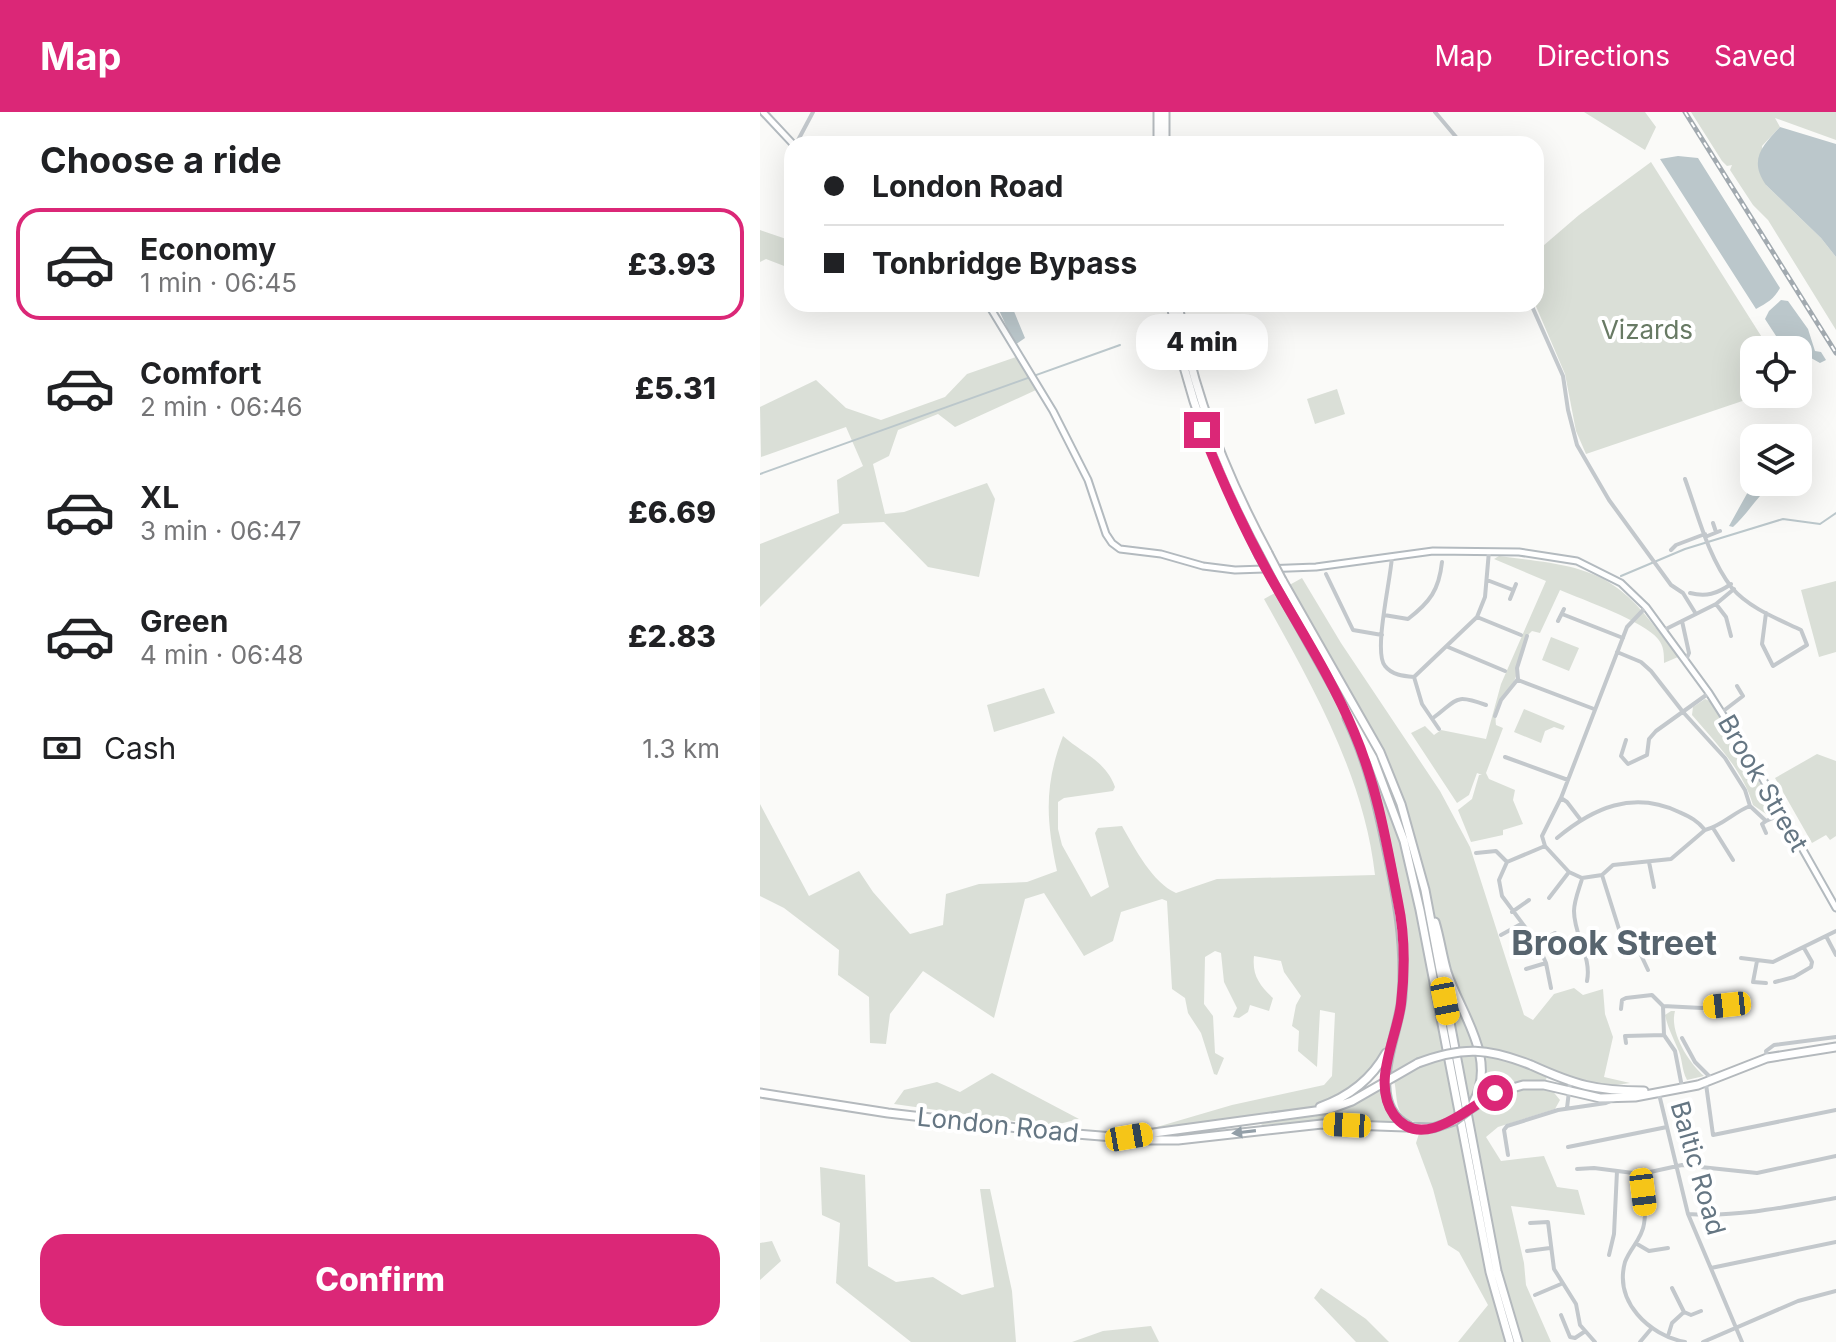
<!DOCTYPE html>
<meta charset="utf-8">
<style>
:root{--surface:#fff;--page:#f6f6f6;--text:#202124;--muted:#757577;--line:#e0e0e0;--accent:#db2777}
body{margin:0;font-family:Inter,sans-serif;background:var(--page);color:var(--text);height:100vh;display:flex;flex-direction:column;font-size:30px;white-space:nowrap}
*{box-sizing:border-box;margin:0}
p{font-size:26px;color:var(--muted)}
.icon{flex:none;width:44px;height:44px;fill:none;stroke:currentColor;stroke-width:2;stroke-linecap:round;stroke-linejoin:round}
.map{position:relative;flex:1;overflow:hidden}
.details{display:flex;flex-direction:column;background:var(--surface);width:760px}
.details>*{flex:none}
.guide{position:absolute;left:24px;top:24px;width:760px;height:176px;border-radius:24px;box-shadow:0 8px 32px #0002;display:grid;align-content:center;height:176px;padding:0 40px;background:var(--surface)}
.buttons{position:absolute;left:980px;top:224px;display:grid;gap:16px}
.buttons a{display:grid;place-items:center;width:72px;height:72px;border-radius:16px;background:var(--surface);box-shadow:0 8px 32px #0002;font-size:40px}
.end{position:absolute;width:36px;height:36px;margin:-18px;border:10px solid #db2777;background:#fff;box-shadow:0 0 0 4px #fff}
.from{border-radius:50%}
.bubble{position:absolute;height:56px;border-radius:24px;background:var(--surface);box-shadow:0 8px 32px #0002;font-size:26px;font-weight:800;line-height:56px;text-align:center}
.car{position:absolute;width:24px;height:48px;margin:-24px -12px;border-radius:10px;box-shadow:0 0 6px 2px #0007;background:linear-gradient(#f5c518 24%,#345 0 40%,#f5c518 0 76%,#345 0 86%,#f5c518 0)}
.guide b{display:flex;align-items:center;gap:28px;height:76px;font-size:30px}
.guide b+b{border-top:2px solid var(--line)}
.guide i{width:20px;height:20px;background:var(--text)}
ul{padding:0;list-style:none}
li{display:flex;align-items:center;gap:24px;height:112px;margin:0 16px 12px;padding:0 24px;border:4px solid transparent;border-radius:24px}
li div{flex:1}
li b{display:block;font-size:30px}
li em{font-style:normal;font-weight:800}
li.selected{border-color:var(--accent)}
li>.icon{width:72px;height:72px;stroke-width:1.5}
h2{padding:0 40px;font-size:36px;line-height:96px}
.pay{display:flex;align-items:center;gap:20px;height:88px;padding:0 40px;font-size:30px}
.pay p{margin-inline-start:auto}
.button{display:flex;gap:16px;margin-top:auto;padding:16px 40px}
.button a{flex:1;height:92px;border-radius:24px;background:var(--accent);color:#fff;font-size:32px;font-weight:800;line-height:92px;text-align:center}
header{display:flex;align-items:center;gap:48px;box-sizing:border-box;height:112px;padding:0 40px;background:var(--accent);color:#fff}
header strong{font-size:38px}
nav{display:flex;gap:44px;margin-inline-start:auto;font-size:28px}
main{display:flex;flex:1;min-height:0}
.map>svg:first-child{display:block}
.green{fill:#dadfd7}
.water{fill:#bbc7cb}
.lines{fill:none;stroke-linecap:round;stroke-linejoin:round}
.stream{stroke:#bbc7cb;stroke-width:2}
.secondary-casing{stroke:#b3babf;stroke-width:9}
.highway-casing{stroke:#b4b9bd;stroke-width:11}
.street{stroke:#c3c8cc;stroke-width:4}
.secondary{stroke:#fff;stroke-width:5}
.highway{stroke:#fff;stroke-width:7}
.rail-casing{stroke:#a2aab0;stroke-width:5}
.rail{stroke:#fff;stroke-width:2;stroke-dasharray:6;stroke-linecap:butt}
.highway-bridge-casing{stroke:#b4b9bd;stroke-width:11;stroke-linecap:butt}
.highway-bridge{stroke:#fff;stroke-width:7}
.oneway{fill:#939fa8}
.route{stroke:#db2777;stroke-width:10}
.labels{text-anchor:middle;stroke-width:8;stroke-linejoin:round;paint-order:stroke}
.park-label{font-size:26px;fill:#687a64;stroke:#fff}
.street-label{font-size:26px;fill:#657683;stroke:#fff}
.district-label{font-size:34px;font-weight:bold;fill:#57646e;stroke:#fff}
</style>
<header>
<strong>Map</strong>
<nav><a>Map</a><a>Directions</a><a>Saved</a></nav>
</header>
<main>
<section class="details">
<h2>Choose a ride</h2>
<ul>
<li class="selected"><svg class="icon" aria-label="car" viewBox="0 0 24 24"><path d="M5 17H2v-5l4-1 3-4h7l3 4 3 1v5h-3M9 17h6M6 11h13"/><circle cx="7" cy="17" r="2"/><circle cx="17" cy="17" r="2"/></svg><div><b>Economy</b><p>1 min · 06:45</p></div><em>£3.93</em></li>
<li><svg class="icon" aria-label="car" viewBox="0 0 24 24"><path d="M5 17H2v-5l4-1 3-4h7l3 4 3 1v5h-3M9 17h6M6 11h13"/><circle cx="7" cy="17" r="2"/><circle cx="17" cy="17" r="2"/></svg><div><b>Comfort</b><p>2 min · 06:46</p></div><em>£5.31</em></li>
<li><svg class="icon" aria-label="car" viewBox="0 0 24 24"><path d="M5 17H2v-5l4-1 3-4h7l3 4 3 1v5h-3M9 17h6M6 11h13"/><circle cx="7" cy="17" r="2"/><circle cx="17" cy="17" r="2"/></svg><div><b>XL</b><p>3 min · 06:47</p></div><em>£6.69</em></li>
<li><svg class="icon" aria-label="car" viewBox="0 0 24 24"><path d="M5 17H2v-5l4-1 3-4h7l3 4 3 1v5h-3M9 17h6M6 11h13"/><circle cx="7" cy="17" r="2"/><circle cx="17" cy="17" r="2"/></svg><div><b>Green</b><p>4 min · 06:48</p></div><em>£2.83</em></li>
</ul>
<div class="pay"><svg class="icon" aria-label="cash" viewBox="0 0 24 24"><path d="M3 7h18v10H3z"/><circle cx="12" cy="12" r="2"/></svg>Cash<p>1.3 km</p></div>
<div class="button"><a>Confirm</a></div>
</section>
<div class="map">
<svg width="1076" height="1230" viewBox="0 0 1076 1230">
<rect width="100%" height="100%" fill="#fafaf8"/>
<path class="green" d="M824 0H885L896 15 885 38Z
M931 0H1076V28L1015 6 1020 15 1002 34 1006 73 1061 126 1076 145V218L1008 108 993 93 970 58 972 53 967 54 962 49Z
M891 50 1010 238H994V282H1003L826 342 816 319 805 262 775 192 776 140 819 103Z
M0 118 32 129V157L6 147 0 150Z
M256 245 276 278 195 315 178 302 138 318 129 344 113 352 125 402 144 400 227 371 235 387 219 465 168 455 124 410 83 412 0 495V432L79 401 77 368 103 354 86 315 1 345 0 295 56 268 86 296 121 308 185 285 207 262Z
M577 277 585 302 555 312 547 287Z
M739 444C780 450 827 451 860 478 883 496 900 522 918 545L904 551C904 542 904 534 898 527 884 509 823 488 800 478L780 521 772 519 767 524C761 538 761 553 755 567 749 584 733 593 736 613L743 616 726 661 729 667 755 678 753 688 763 712 743 718V723L711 730 698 698 712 687 719 663H722L717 661 709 683 697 691 651 621 665 614 674 623 681 618 726 627 741 572 786 469 734 447Z
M542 466 581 531 680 679 710 735 764 903 773 908 794 882 814 876 823 883 843 877 845 902 853 925 844 965 870 971 842 975 826 973 787 957 786 971 800 988 795 997 738 1015 726 1025 741 1049 784 1044 797 1075 818 1078 825 1103 751 1094 764 1151 766 1173 791 1230H698L728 1193 699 1140 688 1133 673 1077 656 1031 662 1012C635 1006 638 995 635 973 635 970 625 949 623 943 603 968 581 986 550 997L390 1017 472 993 564 973 572 964 575 901 560 898 557 955 538 939 539 919 532 914 536 893 541 884 524 860 521 849 494 844C492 863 499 873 513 886L509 899 490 893 488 900 479 906 473 905 477 896 464 870 461 841 455 839 445 845 444 892 453 904 455 941 464 946 457 963 454 962 441 921 428 901 425 886 412 877 407 789 402 787 361 800 353 829 324 844 284 781 265 787 234 906 163 859 130 902 126 932 110 931 109 885 78 863 79 838 24 796 0 784V692L49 784 99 759 113 780 150 822 183 813 186 782 219 772 267 770 297 759C286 708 284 673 303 624 322 641 346 649 355 675L353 679 304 686 298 690V717L302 733 331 785 349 775 335 721 338 716 362 714C375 737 393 771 416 781L457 767 615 763C604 664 552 573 504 487Z
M1076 469V540L1059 545 1041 478Z
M791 525 819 536 809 559 782 548Z
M284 576 295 601 234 620 227 593Z
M945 587 952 590 1015 697 1013 703 1009 704 993 693C983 658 955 630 932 603L933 595Z
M764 597 805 614 803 618 794 615 785 619 781 631 754 620Z
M1057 642 1076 649V724L1070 728 1066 723 1052 731 1015 666Z
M911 899H915C909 920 929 951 944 964L927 968C921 957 923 946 917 935 912 923 908 916 905 903Z
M232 961 319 1007 291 1014 134 992 144 978 177 970 200 980Z
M624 973 627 997 642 1013 575 1008 501 1013 504 1010 545 1004Z
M60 1055 105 1063 108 1154 136 1170 173 1165 202 1183 234 1175 220 1077H230L252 1179 256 1230H151L76 1171 80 1111 62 1103Z
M12 1129 21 1149 0 1168V1131Z
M561 1176 606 1207 629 1230H596L554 1186Z
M391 1214 399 1230H312L343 1219Z"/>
<path class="water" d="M1020 15 1076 32V145L1061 126 1006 73C988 48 1003 33 1020 15Z
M918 44 938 46 1020 176C1014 187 1007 191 996 197L900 47Z
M1021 188 1028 189 1048 217 1055 239 1061 240 1066 248 1060 251 1051 246 1043 252 1038 265 1041 236 1018 227 1005 207 1009 199Z
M251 192 265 226 255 233 238 196Z
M1000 370H1013C998 384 988 401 973 415L969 414 989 378Z"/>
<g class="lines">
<path class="stream" d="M0 362 360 233
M861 464 925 437 1023 407 1060 412 1076 401"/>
<defs>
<path id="secondary" d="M3 0 33 32
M228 192 293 299 328 368 346 422 352 431 360 437 401 442 443 454 475 458 556 455 673 439 759 440 817 449 861 471 886 495 949 581 996 655 1076 796"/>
<path id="highway" d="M398 0V32
M405 0V32
M411 192C426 288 457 356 499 443
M418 192C432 280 466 363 508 441
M522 468 620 640 641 692 665 778 737 1159 758 1230
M515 471 613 646 644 729 660 798 730 1160 750 1230
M587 606C607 647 617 690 626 734 637 785 646 832 642 885 639 923 603 991 649 1014
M675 810C680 826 682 843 687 860 701 903 738 946 713 991
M771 953C815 973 836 979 884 979
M0 981 128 1001 292 1020 390 1028H418L562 1012 673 1016
M560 995C588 985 611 968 626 941
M710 997 735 981 763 973H784L840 986 875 985 938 973 1007 946 1076 935
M379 1023 570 997 592 989 658 951"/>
</defs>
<use href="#secondary" class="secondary-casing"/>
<use href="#highway" class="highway-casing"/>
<path class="street" d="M675 0 702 32
M36 32 53 0
M771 192 803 264 808 298 817 333 849 388 911 473 923 481 936 502
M925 367C938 403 948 445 972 476 989 496 1018 507 1041 518L1047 533 1013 554 1002 532 1006 501
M953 411 956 420
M945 425 960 419
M911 438 916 433 945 422
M632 444C631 467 613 540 625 554 632 563 643 564 654 565L717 505 725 485 729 439
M566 462 593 518 622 523
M727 468 753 478
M930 481C946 485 957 482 971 472
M750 487 756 472
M956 492 966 505 971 524
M802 502 863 526
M624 503 648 507C670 490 679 478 682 450
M717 505 761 523
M798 509 804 497
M922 509 929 541 926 548
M904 518 956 492 974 477
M688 535 745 559
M857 540 881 550 891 559 923 600 965 646 985 678 990 694 1006 709 1022 702
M654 565 662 592 679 617
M758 568 834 597
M962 600 983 584 977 574
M735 604 741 588 758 567 757 556 767 524
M673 606C698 588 693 581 726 593
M866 628 861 644 868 652 887 643 889 627 896 619 949 581
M745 645 808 668
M801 686 782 724 785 734 809 760 822 766 842 763 853 753 911 747 945 718
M820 707 807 690 801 686 867 515 886 495
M953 716 973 748
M1006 721 1002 712 1006 709
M797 726C833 696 873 678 919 700 930 705 937 708 945 718 962 714 974 700 990 694
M785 734 747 750 739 768 742 784 777 831 786 851 791 876
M716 741 736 739 747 750
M889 750 894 775
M842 763 859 817 873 826 888 858
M822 767C819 777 814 789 814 799 814 824 832 845 827 869
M789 786 809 760
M752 800 769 788
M741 823 761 812
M1066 824 1076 843
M777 831 795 821
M981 846 1013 850 1076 819
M997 849 993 870 1006 871
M766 857 786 851
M1015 870 1034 865 1051 855 1052 850 1044 836
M861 897 862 888 866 886 892 883 903 894
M922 926 935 950 952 967
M866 931 865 924 904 923
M1007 946 1006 939 1014 933 1076 925
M946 972 953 1023 1076 998
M922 975 915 939 904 923 903 894 942 896 967 893 970 898
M899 982 928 1102 982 1230
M807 996 810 971
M808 1035 907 1015
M748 1043 744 1018 747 1014 798 998 846 991 856 987
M817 1057 834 1056 881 1062
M928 1102C979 1105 1026 1095 1076 1086
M770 1111 788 1110 794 1157 816 1192 820 1213 835 1230
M877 1132 889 1139 908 1136
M767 1139 790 1136
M849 1143 854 1122 857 1059
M951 1156 1076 1130
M775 1183 801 1172
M924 1200 931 1203 941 1199
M801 1203 810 1225 815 1226 824 1220
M908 1224 912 1211 924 1200 912 1176
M880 1230 891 1217
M925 1230C889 1223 854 1190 865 1150 870 1136 882 1127 884 1112 887 1096 883 1078 881 1062L922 1053 997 1061 1076 1044
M943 1230 1038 1189 1076 1179"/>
<use href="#secondary" class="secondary"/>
<use href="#highway" class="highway"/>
<defs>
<path id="rail" d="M925 0 1076 241"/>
</defs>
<use href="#rail" class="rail-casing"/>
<use href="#rail" class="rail"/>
<defs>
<path id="highway-bridge" d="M508 441 522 468
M499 443 515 471
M658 951C703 934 728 936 771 953
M673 1016 694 1009 710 997"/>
</defs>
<use href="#highway-bridge" class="highway-bridge-casing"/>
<use href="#highway-bridge" class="highway-bridge"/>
</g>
<defs><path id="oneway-solid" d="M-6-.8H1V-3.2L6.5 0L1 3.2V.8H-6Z" transform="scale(2)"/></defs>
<use class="oneway" href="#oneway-solid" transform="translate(484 1020) rotate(173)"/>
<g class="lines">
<path class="route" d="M442 318C460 364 481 411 505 455 535 510 570 562 594 620 617 674 627 733 638 790 645 823 645 858 641 892 637 926 611 971 634 1003 662 1041 709 995 735 981"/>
</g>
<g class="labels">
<g class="park-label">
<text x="887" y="227">Vizards</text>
</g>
<g class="street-label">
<text transform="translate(1003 671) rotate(60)" y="9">Brook Street</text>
<text transform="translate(238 1013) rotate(6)" y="9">London Road</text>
<text transform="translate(938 1056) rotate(74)" y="9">Baltic Road</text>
</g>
<g class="district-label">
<text x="854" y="843">Brook Street</text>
</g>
</g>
</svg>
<div class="buttons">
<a><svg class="icon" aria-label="locate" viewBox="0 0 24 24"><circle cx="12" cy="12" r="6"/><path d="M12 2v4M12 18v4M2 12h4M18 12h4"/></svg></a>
<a><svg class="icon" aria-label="layers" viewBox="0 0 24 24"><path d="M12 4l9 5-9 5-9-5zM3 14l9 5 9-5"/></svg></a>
</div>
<i class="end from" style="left:735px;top:981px"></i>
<i class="end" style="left:442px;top:318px"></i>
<div class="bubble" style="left:376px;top:202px;width:132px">4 min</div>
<i class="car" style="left:685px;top:889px;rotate:169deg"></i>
<i class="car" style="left:967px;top:893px;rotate:264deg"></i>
<i class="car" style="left:587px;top:1013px;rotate:273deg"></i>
<i class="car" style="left:369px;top:1025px;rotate:80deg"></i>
<i class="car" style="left:883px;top:1080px;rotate:173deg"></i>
<div class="guide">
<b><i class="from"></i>London Road</b>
<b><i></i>Tonbridge Bypass</b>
</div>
</div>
</main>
